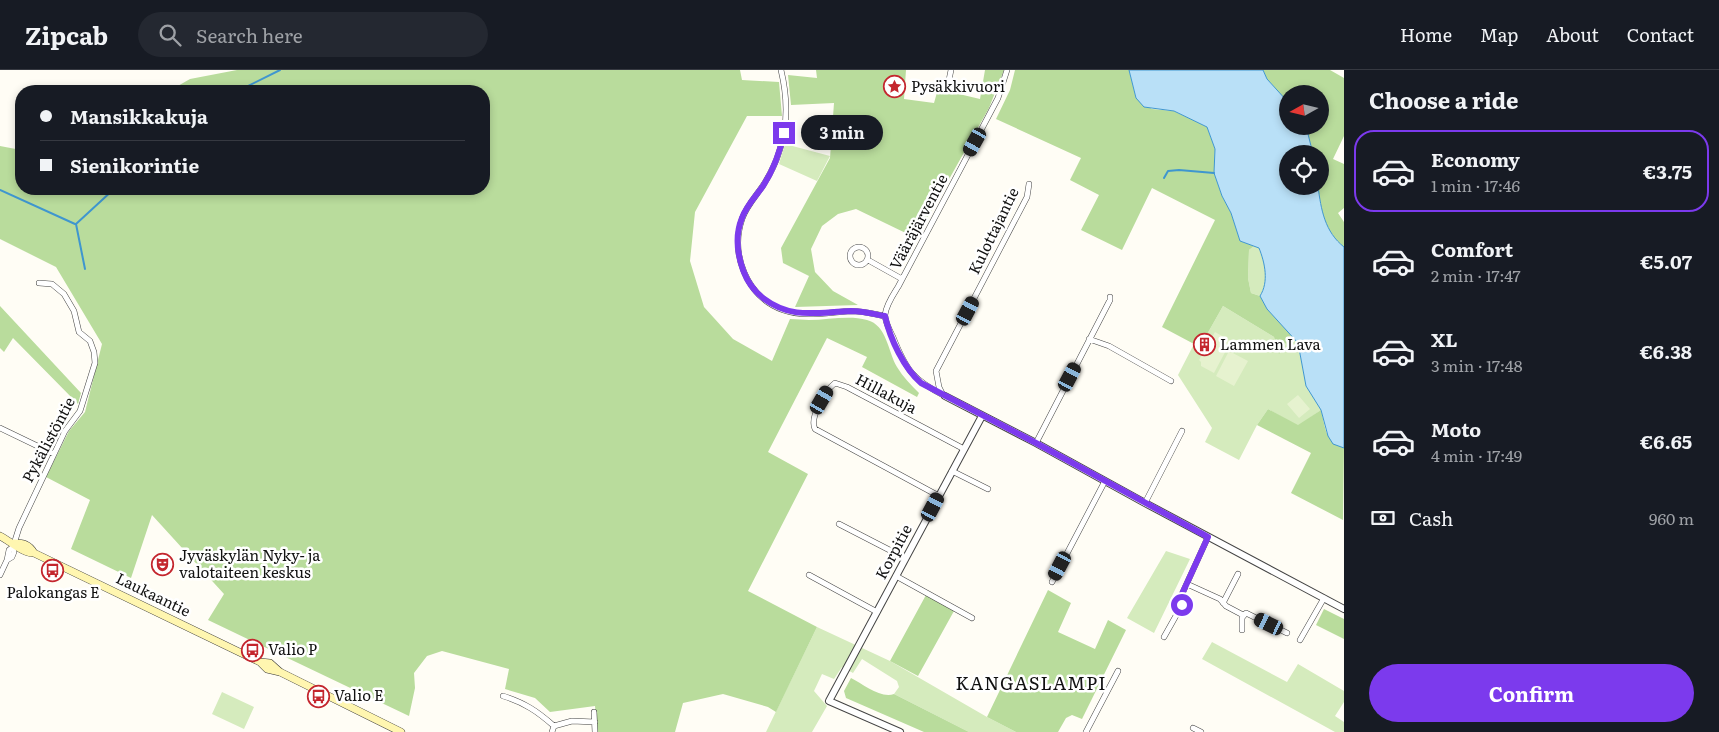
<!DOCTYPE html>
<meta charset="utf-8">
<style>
:root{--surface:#171b24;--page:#242831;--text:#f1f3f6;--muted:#9ea1a6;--line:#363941;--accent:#7c3aed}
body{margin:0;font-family:Literata,serif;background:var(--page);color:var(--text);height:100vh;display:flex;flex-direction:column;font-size:19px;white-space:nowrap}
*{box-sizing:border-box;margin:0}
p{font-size:16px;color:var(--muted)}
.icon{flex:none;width:28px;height:28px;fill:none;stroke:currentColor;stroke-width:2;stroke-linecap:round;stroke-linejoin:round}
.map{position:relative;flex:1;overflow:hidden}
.drawer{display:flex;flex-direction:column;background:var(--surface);width:375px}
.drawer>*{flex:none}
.banner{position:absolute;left:15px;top:15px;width:475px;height:110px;border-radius:20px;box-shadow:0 2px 8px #0003;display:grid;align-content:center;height:110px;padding:0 25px;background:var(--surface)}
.needle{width:32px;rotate:262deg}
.tools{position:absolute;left:1279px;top:15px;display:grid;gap:10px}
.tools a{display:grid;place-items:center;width:50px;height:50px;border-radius:50%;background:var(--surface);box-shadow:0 2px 8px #0003;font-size:25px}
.end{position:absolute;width:22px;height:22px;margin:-11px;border:6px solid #7c3aed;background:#fff;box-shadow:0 0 0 2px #fff}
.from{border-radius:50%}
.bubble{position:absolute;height:35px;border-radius:18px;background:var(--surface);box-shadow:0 2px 8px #0003;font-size:16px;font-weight:700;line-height:35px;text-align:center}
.car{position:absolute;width:15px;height:30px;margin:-15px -8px;border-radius:6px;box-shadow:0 0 4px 1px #0007;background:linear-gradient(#222 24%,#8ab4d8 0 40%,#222 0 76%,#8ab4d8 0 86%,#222 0)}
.banner b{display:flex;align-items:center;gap:18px;height:48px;font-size:19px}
.banner b+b{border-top:1px solid var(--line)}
.banner i{width:12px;height:12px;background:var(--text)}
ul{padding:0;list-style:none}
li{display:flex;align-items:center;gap:15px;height:82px;margin:0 10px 8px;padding:0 15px;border:2px solid transparent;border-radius:20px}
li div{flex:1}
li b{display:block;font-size:19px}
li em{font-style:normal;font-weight:700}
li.active{border-color:var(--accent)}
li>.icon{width:45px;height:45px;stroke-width:1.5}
h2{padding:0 25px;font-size:22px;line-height:60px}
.pay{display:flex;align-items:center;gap:12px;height:55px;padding:0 25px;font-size:19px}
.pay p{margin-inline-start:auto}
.cta{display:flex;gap:10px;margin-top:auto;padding:10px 25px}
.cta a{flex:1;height:58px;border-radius:30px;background:var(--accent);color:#fff;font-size:20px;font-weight:700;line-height:58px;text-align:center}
header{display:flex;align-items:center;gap:30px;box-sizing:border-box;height:70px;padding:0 25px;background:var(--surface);border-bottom:1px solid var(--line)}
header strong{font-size:24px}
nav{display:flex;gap:28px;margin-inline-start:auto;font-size:18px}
.search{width:350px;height:45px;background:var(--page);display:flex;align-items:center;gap:12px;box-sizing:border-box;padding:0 18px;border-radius:28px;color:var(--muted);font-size:19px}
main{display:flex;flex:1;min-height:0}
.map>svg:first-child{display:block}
.green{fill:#d5ebbd}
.forest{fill:#b9dc9c}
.pitch{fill:#e6f2cf}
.water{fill:#b9e0f7;stroke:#3f96cf}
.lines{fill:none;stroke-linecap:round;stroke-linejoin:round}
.stream{stroke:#3f96cf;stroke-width:2}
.minor-casing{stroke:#444;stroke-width:6}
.tertiary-casing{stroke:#444;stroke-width:8}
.secondary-casing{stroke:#333;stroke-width:8}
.minor{stroke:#fff;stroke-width:5}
.tertiary{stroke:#fff;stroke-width:6}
.secondary{stroke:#fff6b0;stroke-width:7}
.route{stroke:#7c3aed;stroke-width:6}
.labels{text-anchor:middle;stroke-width:5;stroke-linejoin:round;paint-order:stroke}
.poi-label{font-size:15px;fill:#111;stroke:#fff;text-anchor:start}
.street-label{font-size:15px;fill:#111;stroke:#fff}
.quarter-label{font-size:18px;letter-spacing:1px;fill:#111;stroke:#fff}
</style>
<header>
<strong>Zipcab</strong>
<div class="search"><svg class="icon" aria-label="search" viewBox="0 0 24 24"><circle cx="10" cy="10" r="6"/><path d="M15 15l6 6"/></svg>Search here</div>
<nav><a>Home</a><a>Map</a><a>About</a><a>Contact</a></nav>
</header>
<main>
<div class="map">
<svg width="1344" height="662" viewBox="0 0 1344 662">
<rect width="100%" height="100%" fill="#fffdf5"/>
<path class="green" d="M785 74 830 86 817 111 779 94Z
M1254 176 1259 178C1265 193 1269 211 1260 226L1251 223 1248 208 1249 180Z
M1223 236 1274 267 1280 283 1291 265 1298 273 1306 316 1321 340 1298 356 1268 339 1257 355 1239 390 1205 372 1212 358 1178 305 1194 274 1201 275Z
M1166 481 1190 489 1154 563 1127 548Z
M817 557 890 591 987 647 1016 662H969L894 624 899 617 897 611 862 589 853 603 842 597 834 609 822 604 814 621 827 636 812 662H766Z
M1212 572 1287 612 1298 594 1344 621V632L1335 646 1344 652V662H1335L1202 589Z
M222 622 254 637 244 659 212 644Z"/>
<path class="forest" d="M237 0H740L742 10 779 12 782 46H747L695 142 690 191 704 237 733 269 772 291 790 249C797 249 803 250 809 250 828 250 849 245 867 250 887 255 888 282 897 297 903 307 911 315 919 323L917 327 862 297 867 287 827 268 768 382 808 404 748 521 817 557 776 642 768 637 723 624 683 633 675 662H597L595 636 550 642 535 628 505 619 509 599 442 581 427 586 414 603 415 618 409 646 208 550 224 524 152 445 131 508 71 479 90 430 46 407 69 361 85 342 102 274 56 197 0 169V76L21 80V119H484V21H169L190 9Z
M816 0H906L904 29 934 33 938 19 980 29 985 0H1004L989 38 916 168 856 139 838 144 822 156 811 179 815 202 833 221 858 235 795 237 809 206 783 193 781 178 830 88 834 33 791 35 788 5 817 8Z
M1015 0H1129L1136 28 1152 39 1174 41 1207 57 1215 79 1214 103 1222 126 1231 143 1240 171 1254 176 1249 180 1248 208 1251 223 1260 226 1267 239 1291 265 1279 284 1274 267 1223 236 1201 275 1194 274 1162 257 1215 150 1152 118 1122 180 1081 160 1099 125 1070 110 1081 88 996 49 1010 20Z
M1263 0H1330L1344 8V66L1333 89 1344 94V138L1338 143 1344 152V177C1325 162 1321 140 1318 116H1320V84H1313L1306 56H1320V24H1288L1287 31 1267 9Z
M0 236 81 323 78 334 13 268 4 282 0 278Z
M1268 339 1298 355 1321 340C1326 359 1324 370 1344 378L1343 450 1291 423 1311 383 1257 355Z
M1048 520 1071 533 1058 562 1095 579 1108 550 1126 560 1082 649 1072 645 1066 648 1058 662H1016L987 647Z
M926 525 954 541 918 606 890 591Z
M1324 539 1344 549V569L1316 555Z
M851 608C863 614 881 629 894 624L969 662H924L846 628 844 621Z"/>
<path class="pitch" d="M1215 262 1231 271 1214 303 1201 296V292L1199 290Z
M1229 281 1248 291 1234 316 1216 306Z
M1298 325 1310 339 1299 348 1287 334Z"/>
<path class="water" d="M1129 0H1263L1267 9 1287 31 1288 56H1306L1313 84H1288V116H1318C1321 140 1325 162 1344 177V378L1333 374 1328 366 1321 340 1306 316 1298 273 1267 239 1260 226C1269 212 1265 193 1259 178L1240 171 1231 143 1222 126 1214 103 1215 79 1207 57 1174 41 1144 37 1136 28Z"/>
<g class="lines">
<path class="stream" d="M238 21 280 0
M1164 108 1168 101 1179 100 1214 103
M0 120 75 154
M85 199 76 154 114 119"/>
<defs>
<path id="minor" d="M781 0C787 25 788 54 780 79 776 93 770 105 762 117 755 127 746 137 742 149 730 185 747 227 783 240 805 248 829 242 851 241 863 241 874 244 885 246
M948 15 951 0
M850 186a9 9 0 1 1 18 0a9 9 0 1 1-18 0Z
M868 190 902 209
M1089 269 1109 276 1171 311
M943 325 939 317 936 301 1027 127 1029 114
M945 326C913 310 906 300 893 267 890 261 885 252 885 245 886 235 893 225 898 217L998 28 1007 0
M0 358 54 384
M1036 373 1110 230V227
M952 401 988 419
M939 426 815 359C809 347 826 320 835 313L847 317 964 379
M1145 433 1182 361
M839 454 905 488
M7 490 9 480 13 477
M0 505 7 490 12 487 14 482 13 477 19 458 65 361 80 341 95 293 94 282 90 271 79 262 74 241 64 224 52 214 39 213
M809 505 877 542
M896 506 972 548
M1052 512 1105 411
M1187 514 1220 529 1226 536 1243 545
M1223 533 1238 504
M1242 560V548L1246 543 1287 563
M1164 567 1182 535V524L1208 467
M1300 570 1324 528
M503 626C525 633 537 641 554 656
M594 642 595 662
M1193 658 1201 662
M552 662 554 656 572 651 595 652
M1086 662 1118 601"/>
<path id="tertiary" d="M945 326 1036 373 1145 433 1344 539
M900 662 829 631 982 346"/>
<path id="secondary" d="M0 466C10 471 24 484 34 483
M14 473C23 473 29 474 34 483L260 592 270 593 280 602 401 662
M260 592 267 599 280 602"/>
</defs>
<use href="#minor" class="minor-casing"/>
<use href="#tertiary" class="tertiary-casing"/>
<use href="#secondary" class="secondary-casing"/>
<use href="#minor" class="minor"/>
<use href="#tertiary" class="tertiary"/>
<use href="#secondary" class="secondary"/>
</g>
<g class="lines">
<path class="route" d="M784 63C780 82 774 99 763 116 756 126 746 136 742 148 735 165 737 183 743 200 747 211 754 221 763 228 792 250 817 242 851 241 863 241 873 244 885 246 890 269 904 298 921 313L1036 373 1208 467 1182 524V535"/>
</g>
<defs>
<symbol id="sight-ring" viewBox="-11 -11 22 22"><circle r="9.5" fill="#fff" stroke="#c4262e" stroke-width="1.5"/><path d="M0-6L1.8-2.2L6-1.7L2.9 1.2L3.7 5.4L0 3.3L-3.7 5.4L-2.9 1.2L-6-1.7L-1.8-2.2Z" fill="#c4262e"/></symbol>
<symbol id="building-ring" viewBox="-11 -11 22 22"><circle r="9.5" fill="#fff" stroke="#c4262e" stroke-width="1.5"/><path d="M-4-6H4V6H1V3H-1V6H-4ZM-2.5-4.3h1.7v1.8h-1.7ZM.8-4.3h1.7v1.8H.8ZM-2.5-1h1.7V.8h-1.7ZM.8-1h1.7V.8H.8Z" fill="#c4262e"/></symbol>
<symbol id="theatre-ring" viewBox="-11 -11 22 22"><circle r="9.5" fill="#fff" stroke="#c4262e" stroke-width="1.5"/><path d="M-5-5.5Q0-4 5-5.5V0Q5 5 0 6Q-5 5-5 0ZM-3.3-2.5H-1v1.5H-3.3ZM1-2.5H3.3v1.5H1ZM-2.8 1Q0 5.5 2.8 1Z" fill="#c4262e"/></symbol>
<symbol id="bus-ring" viewBox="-11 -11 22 22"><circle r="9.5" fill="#fff" stroke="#c4262e" stroke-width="1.5"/><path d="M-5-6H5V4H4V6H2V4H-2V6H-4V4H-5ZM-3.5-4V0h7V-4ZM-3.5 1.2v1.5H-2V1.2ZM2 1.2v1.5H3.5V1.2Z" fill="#c4262e"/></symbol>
</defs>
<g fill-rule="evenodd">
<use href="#sight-ring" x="882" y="4" width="25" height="25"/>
<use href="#building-ring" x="1192" y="262" width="25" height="25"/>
<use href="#theatre-ring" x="150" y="482" width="25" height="25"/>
<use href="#bus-ring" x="40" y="488" width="25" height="25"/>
<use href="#bus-ring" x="240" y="568" width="25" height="25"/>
<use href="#bus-ring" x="306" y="614" width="25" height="25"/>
</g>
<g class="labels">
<g class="poi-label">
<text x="911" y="22">Pysäkkivuori</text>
<text x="1220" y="280">Lammen Lava</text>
<text x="179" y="491">Jyväskylän Nyky- ja<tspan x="179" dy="17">valotaiteen keskus</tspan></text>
<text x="53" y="528" text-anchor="middle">Palokangas E</text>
<text x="268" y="585">Valio P</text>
<text x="334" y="631">Valio E</text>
</g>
<g class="street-label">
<text transform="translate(919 152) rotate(-62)" y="5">Vääräjärventie</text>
<text transform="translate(994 161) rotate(-64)" y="5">Kulottajantie</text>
<text transform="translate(886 324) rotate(28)" y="5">Hillakuja</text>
<text transform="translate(49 370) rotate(-62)" y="5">Pykälistöntie</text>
<text transform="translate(894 482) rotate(-62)" y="5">Korpitie</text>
<text transform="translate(153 525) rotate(26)" y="5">Laukaantie</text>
</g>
<g class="quarter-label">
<text x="1031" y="620">KANGASLAMPI</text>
</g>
</g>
</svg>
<div class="tools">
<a><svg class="needle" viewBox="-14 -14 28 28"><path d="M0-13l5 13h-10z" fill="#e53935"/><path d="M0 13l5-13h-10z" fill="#9ea1a6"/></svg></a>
<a><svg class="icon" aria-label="locate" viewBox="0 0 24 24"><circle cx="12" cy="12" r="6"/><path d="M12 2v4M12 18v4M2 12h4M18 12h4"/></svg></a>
</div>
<i class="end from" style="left:1182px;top:535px"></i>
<i class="end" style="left:784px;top:63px"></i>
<div class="bubble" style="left:801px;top:45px;width:82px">3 min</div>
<i class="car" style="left:975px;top:72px;rotate:209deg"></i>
<i class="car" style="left:968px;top:241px;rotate:28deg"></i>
<i class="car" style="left:1070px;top:307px;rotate:28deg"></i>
<i class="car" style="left:822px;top:330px;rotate:30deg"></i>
<i class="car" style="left:933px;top:437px;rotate:28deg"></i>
<i class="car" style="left:1060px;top:496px;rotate:208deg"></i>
<i class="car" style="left:1269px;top:554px;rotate:296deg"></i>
<div class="banner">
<b><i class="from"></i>Mansikkakuja</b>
<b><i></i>Sienikorintie</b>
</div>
</div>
<section class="drawer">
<h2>Choose a ride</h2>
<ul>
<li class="active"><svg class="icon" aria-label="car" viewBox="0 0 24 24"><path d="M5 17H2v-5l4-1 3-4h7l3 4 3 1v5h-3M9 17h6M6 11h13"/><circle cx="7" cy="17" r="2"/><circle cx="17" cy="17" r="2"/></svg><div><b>Economy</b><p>1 min · 17:46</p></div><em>€3.75</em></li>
<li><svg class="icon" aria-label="car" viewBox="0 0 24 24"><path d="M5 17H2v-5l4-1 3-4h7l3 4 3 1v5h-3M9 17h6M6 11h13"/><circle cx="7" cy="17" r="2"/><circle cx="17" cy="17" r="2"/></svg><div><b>Comfort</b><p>2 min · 17:47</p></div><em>€5.07</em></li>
<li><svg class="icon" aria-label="car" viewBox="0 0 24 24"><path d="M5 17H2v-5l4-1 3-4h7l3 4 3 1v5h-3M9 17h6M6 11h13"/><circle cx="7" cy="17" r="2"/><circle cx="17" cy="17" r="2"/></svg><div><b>XL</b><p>3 min · 17:48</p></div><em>€6.38</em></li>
<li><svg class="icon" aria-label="car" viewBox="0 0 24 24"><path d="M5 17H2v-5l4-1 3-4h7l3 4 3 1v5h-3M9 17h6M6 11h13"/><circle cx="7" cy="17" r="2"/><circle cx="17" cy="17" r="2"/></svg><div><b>Moto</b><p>4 min · 17:49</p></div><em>€6.65</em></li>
</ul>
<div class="pay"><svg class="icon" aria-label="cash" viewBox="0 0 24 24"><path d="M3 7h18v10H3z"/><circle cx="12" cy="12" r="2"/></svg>Cash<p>960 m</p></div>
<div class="cta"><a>Confirm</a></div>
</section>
</main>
